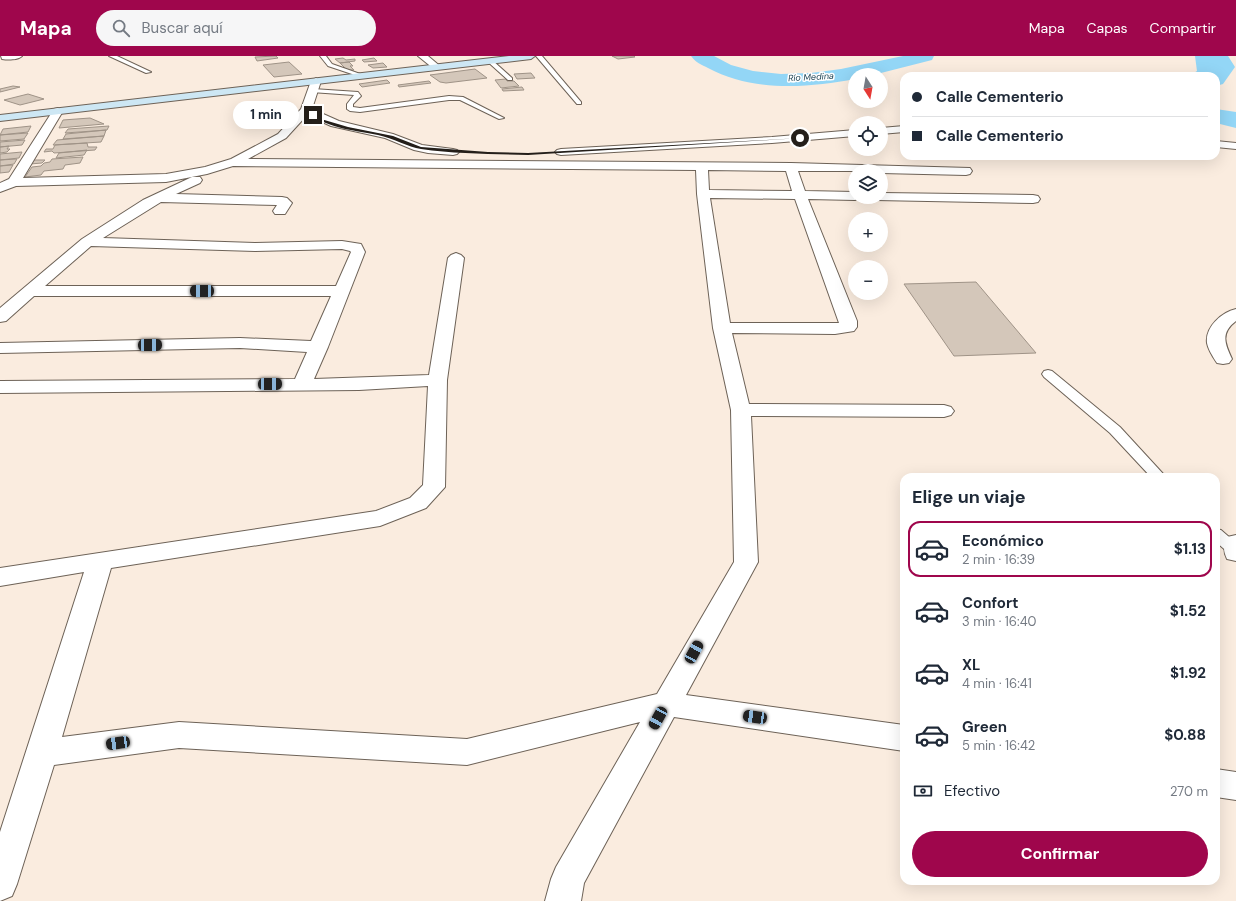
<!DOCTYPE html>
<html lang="es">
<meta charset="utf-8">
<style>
:root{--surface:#fff;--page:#f6f6f7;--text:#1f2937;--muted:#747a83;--line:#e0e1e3;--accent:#9f064c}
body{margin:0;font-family:"DM Sans",sans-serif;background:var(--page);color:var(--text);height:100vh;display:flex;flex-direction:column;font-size:15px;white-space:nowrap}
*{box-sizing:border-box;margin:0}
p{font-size:13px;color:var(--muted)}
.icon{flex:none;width:22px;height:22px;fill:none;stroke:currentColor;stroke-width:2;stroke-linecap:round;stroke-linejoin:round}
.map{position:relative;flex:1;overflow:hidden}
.panel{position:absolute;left:900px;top:417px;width:320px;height:412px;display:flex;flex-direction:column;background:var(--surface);border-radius:12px;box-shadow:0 4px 16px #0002}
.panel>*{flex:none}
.banner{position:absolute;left:900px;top:16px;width:320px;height:88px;border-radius:12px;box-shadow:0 4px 16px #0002;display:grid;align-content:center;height:88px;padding:0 12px;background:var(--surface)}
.needle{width:26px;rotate:169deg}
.tools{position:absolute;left:848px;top:12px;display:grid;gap:8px}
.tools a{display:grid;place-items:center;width:40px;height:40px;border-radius:50%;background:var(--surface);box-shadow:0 4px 16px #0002;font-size:20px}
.end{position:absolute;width:18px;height:18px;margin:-9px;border:5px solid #241f1a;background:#fff;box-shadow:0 0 0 2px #fff}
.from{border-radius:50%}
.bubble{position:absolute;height:28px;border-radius:14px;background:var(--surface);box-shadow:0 4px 16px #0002;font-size:13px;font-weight:700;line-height:28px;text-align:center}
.car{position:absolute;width:12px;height:24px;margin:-12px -6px;border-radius:5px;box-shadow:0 0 3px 1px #0007;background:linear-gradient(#222 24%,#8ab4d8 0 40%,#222 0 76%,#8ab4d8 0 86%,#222 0)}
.banner b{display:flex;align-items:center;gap:14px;height:38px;font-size:15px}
.banner b+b{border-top:1px solid var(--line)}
.banner i{width:10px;height:10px;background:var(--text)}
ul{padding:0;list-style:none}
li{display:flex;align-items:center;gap:12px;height:56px;margin:0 8px 6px;padding:0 4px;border:2px solid transparent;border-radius:12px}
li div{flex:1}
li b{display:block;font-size:15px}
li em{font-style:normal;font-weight:700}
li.on{border-color:var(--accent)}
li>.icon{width:36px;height:36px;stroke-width:1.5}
h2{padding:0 12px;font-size:18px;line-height:48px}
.pay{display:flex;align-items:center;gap:10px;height:44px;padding:0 12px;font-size:15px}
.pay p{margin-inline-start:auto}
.cta{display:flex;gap:8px;margin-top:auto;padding:8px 12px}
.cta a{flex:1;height:46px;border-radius:24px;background:var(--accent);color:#fff;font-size:16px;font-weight:700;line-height:46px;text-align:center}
header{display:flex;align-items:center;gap:24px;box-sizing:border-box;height:56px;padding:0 20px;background:var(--accent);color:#fff}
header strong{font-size:19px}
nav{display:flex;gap:22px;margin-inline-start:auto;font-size:14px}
.search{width:280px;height:36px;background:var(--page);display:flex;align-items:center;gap:10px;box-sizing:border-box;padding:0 14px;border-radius:22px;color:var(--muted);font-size:15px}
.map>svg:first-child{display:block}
.water{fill:#93d6f6}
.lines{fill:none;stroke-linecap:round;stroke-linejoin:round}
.river{fill:#93d6f6;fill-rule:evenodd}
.building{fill:#d4c7ba;stroke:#9f9387}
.service-casing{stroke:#6d6257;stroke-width:2}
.minor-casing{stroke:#6d6257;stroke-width:2}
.secondary-casing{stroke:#6d6257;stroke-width:2}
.service{fill:#fff;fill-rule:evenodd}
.minor{fill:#fff;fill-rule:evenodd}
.secondary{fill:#cde7f4;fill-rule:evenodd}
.route{fill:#241f1a}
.labels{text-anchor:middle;stroke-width:3;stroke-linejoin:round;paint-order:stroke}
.far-water-label{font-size:9px;font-style:italic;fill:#1f4556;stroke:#fff}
</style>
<header>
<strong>Mapa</strong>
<div class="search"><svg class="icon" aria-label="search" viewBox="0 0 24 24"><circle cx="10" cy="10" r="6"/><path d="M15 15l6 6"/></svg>Buscar aquí</div>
<nav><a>Mapa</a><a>Capas</a><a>Compartir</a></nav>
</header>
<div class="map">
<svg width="1236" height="845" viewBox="0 0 1236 845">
<rect width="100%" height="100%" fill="#faecdf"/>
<path class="water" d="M1195 0H1228L1235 11 1223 28 1216 30V20H1189L1197 15Z
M1216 53 1236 56V72L1216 67Z"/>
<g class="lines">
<path class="river" d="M691 0H714L731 9 753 15 781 18 811 17 841 13 903 0H934L932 4 873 19H855V23C808 32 752 36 708 12 702 9 695 6 691 0Z"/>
</g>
<path class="building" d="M276 0 278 2 257 5 255 1Z
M612 0H634L635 1 618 3Z
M343 2 346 4 355 3V5L340 7 335 3Z
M374 2 377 5 364 6 362 4Z
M289 6 302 18 274 21 263 9Z
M349 6 353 10H350L354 14H347L340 7Z
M383 7 387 11 373 12 368 9Z
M475 13 487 22 446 27 440 26 430 19Z
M531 17 535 22 517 23 514 18Z
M506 23 507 25H514L519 30 501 32 495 24Z
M387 24 390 27 362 31 359 28Z
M429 25 431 27 399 31 398 29Z
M13 30 20 31 0 36V33Z
M522 31 524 34 503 35 502 33Z
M28 38 44 43 20 49 4 44Z
M90 62 104 68 59 72 63 64Z
M31 70 28 76 0 79 3 73Z
M109 70 107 74 65 77 68 73Z
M106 74 104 80 63 83 66 78Z
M28 77 24 83 0 85V79Z
M104 80 101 86 53 89 57 84Z
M25 84 22 89 0 91V86Z
M87 87 88 91H97L95 94 54 97 52 95 44 96 46 93H53L55 89Z
M9 90 7 93H10L7 96 0 97V91Z
M87 94 84 99 56 102 59 97Z
M22 96 19 102 0 104V98Z
M83 101 80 107 65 109 63 113 44 115 41 119 25 121 32 111 41 110 44 107 50 106 52 103Z
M17 103 14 108 0 110V104Z
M34 104H45L42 107 30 108Z
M13 109 9 116 0 117V110Z
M976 226 1036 297 954 300 904 228Z"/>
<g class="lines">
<defs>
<path id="service" d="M109 0H117L151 16 146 17Z
M320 0H326L332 8 366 20 361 21 328 10Z
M536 0H542L581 46V48H577Z
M488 4H492L512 22V24H508L488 6Z
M313 33 358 36 361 40 353 48V51L360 52 449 40 463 41 504 62 499 63 460 44H449L360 56 350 55 347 53V48L354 39 311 36V34Z
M1048 314 1052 315 1120 371 1166 421H1151L1110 377 1044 321 1042 318 1044 315Z
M1216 473 1221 474 1236 487V499L1230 498 1216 486Z"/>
<path id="minor" d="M1 0H22C18 4 8 4 2 3Z
M418 0H428L441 11 440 13H434Z
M316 22 321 25 312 53 339 65 393 78 422 89 453 93 457 94 459 96 457 98 453 99 428 97 414 94 385 82 331 70 307 59 286 82 248 103 791 107 970 112 972 115 970 118 966 119 881 117V115H798L805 135 855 136V141H861L855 144 808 143 857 265V271L854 275 835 278 732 277 749 348 944 349 951 351 954 355 951 359 944 361 751 360 758 506 686 639 904 669V695L674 661 584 827 581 845H545L551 823 556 811 640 666 467 709 179 692 54 709 17 828 12 840 0 845V776L84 516 0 530V512L376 455 410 442 423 429 428 330 359 334 0 337V325L295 323 307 296 240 292 0 297V287L240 282 311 285 331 240H34L6 265 0 266V252L82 183 143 144 192 121H200L202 124 200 127 176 138 282 141 287 142 292 147 285 158H275L273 155 277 149 161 146 103 182 255 187 342 185 361 188 365 196 328 291 314 323 429 319 448 202 451 199 456 197 461 199 464 202 447 324 445 431 426 452 380 470 111 512 62 681 179 666 467 683 657 638 734 506 731 354 713 272 697 138 696 114 233 110 207 118 166 126 16 130 0 136V127L9 123 54 53 58 52 63 55 23 122 166 118 205 111 231 103 278 78 301 53 311 25ZM708 114 786 115 792 135 709 134ZM710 142 795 143 839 267H730ZM91 190 255 195 342 193 350 195 351 196 336 230H45Z
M904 70V76L881 78V72Z
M855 74V80L772 87 561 99 557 98 555 96 557 94 561 93 772 81Z
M1216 85 1236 87V93L1216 91Z
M881 137 1033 139 1038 140 1040 143 1038 146 1033 147 876 144 874 141H881Z
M1236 253V265C1220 277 1225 288 1232 303L1229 307 1223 308 1217 307C1213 301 1208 293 1207 287 1205 271 1222 256 1236 253Z
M1236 479V505L1227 503C1223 495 1223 489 1227 481Z
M1216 713 1236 716V744L1216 741Z"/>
<path id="secondary" d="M509 0H535L531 3 0 65V59Z"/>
</defs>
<use href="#service" class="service-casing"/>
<use href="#minor" class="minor-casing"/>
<use href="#secondary" class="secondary-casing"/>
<use href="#service" class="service"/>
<use href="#minor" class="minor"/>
<use href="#secondary" class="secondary"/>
</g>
<path class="route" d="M314 58 321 63 348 71 393 80 421 91 488 96 528 97 801 82 528 99C493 98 456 98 421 93 408 91 393 82 378 79 358 75 327 72 312 59Z"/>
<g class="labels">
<g class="far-water-label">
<text transform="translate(811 21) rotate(-3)" y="3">Río Medina</text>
</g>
</g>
</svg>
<div class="tools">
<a><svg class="needle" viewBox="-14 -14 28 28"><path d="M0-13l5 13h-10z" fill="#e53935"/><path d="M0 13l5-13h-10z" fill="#747a83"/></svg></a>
<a><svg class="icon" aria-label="locate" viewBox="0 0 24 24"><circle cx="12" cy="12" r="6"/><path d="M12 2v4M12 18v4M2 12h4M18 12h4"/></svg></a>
<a><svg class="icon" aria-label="layers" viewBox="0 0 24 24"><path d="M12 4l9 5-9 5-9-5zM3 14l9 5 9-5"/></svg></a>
<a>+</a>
<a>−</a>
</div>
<i class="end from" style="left:800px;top:82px"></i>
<i class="end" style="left:313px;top:59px"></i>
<div class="bubble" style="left:233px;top:45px;width:66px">1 min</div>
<i class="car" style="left:202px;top:235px;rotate:270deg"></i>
<i class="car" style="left:150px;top:289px;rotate:89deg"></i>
<i class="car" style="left:270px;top:328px;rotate:89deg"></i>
<i class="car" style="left:694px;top:596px;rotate:29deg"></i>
<i class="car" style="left:755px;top:661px;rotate:278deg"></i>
<i class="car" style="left:658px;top:662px;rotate:209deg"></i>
<i class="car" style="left:118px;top:687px;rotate:262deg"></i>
<div class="banner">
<b><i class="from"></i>Calle Cementerio</b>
<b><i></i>Calle Cementerio</b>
</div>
<section class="panel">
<h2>Elige un viaje</h2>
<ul>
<li class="on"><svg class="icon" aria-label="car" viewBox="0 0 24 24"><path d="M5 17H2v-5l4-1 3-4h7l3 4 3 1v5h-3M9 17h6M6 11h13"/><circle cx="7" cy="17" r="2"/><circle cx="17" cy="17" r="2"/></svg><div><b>Económico</b><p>2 min · 16:39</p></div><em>$1.13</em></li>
<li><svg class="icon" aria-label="car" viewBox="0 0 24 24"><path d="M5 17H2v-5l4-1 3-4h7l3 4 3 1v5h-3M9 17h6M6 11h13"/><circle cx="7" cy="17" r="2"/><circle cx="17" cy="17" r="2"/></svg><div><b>Confort</b><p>3 min · 16:40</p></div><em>$1.52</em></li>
<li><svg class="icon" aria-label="car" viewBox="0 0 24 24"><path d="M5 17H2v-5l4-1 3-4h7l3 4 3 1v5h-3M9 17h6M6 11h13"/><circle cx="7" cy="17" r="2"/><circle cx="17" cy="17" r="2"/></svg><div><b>XL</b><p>4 min · 16:41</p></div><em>$1.92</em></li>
<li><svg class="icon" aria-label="car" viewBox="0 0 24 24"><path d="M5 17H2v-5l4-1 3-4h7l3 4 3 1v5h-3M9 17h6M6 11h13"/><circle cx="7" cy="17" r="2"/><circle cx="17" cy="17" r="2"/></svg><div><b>Green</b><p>5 min · 16:42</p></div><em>$0.88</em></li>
</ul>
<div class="pay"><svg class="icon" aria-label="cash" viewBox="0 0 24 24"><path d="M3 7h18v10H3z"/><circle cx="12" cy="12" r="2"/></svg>Efectivo<p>270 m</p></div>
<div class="cta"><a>Confirmar</a></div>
</section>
</div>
